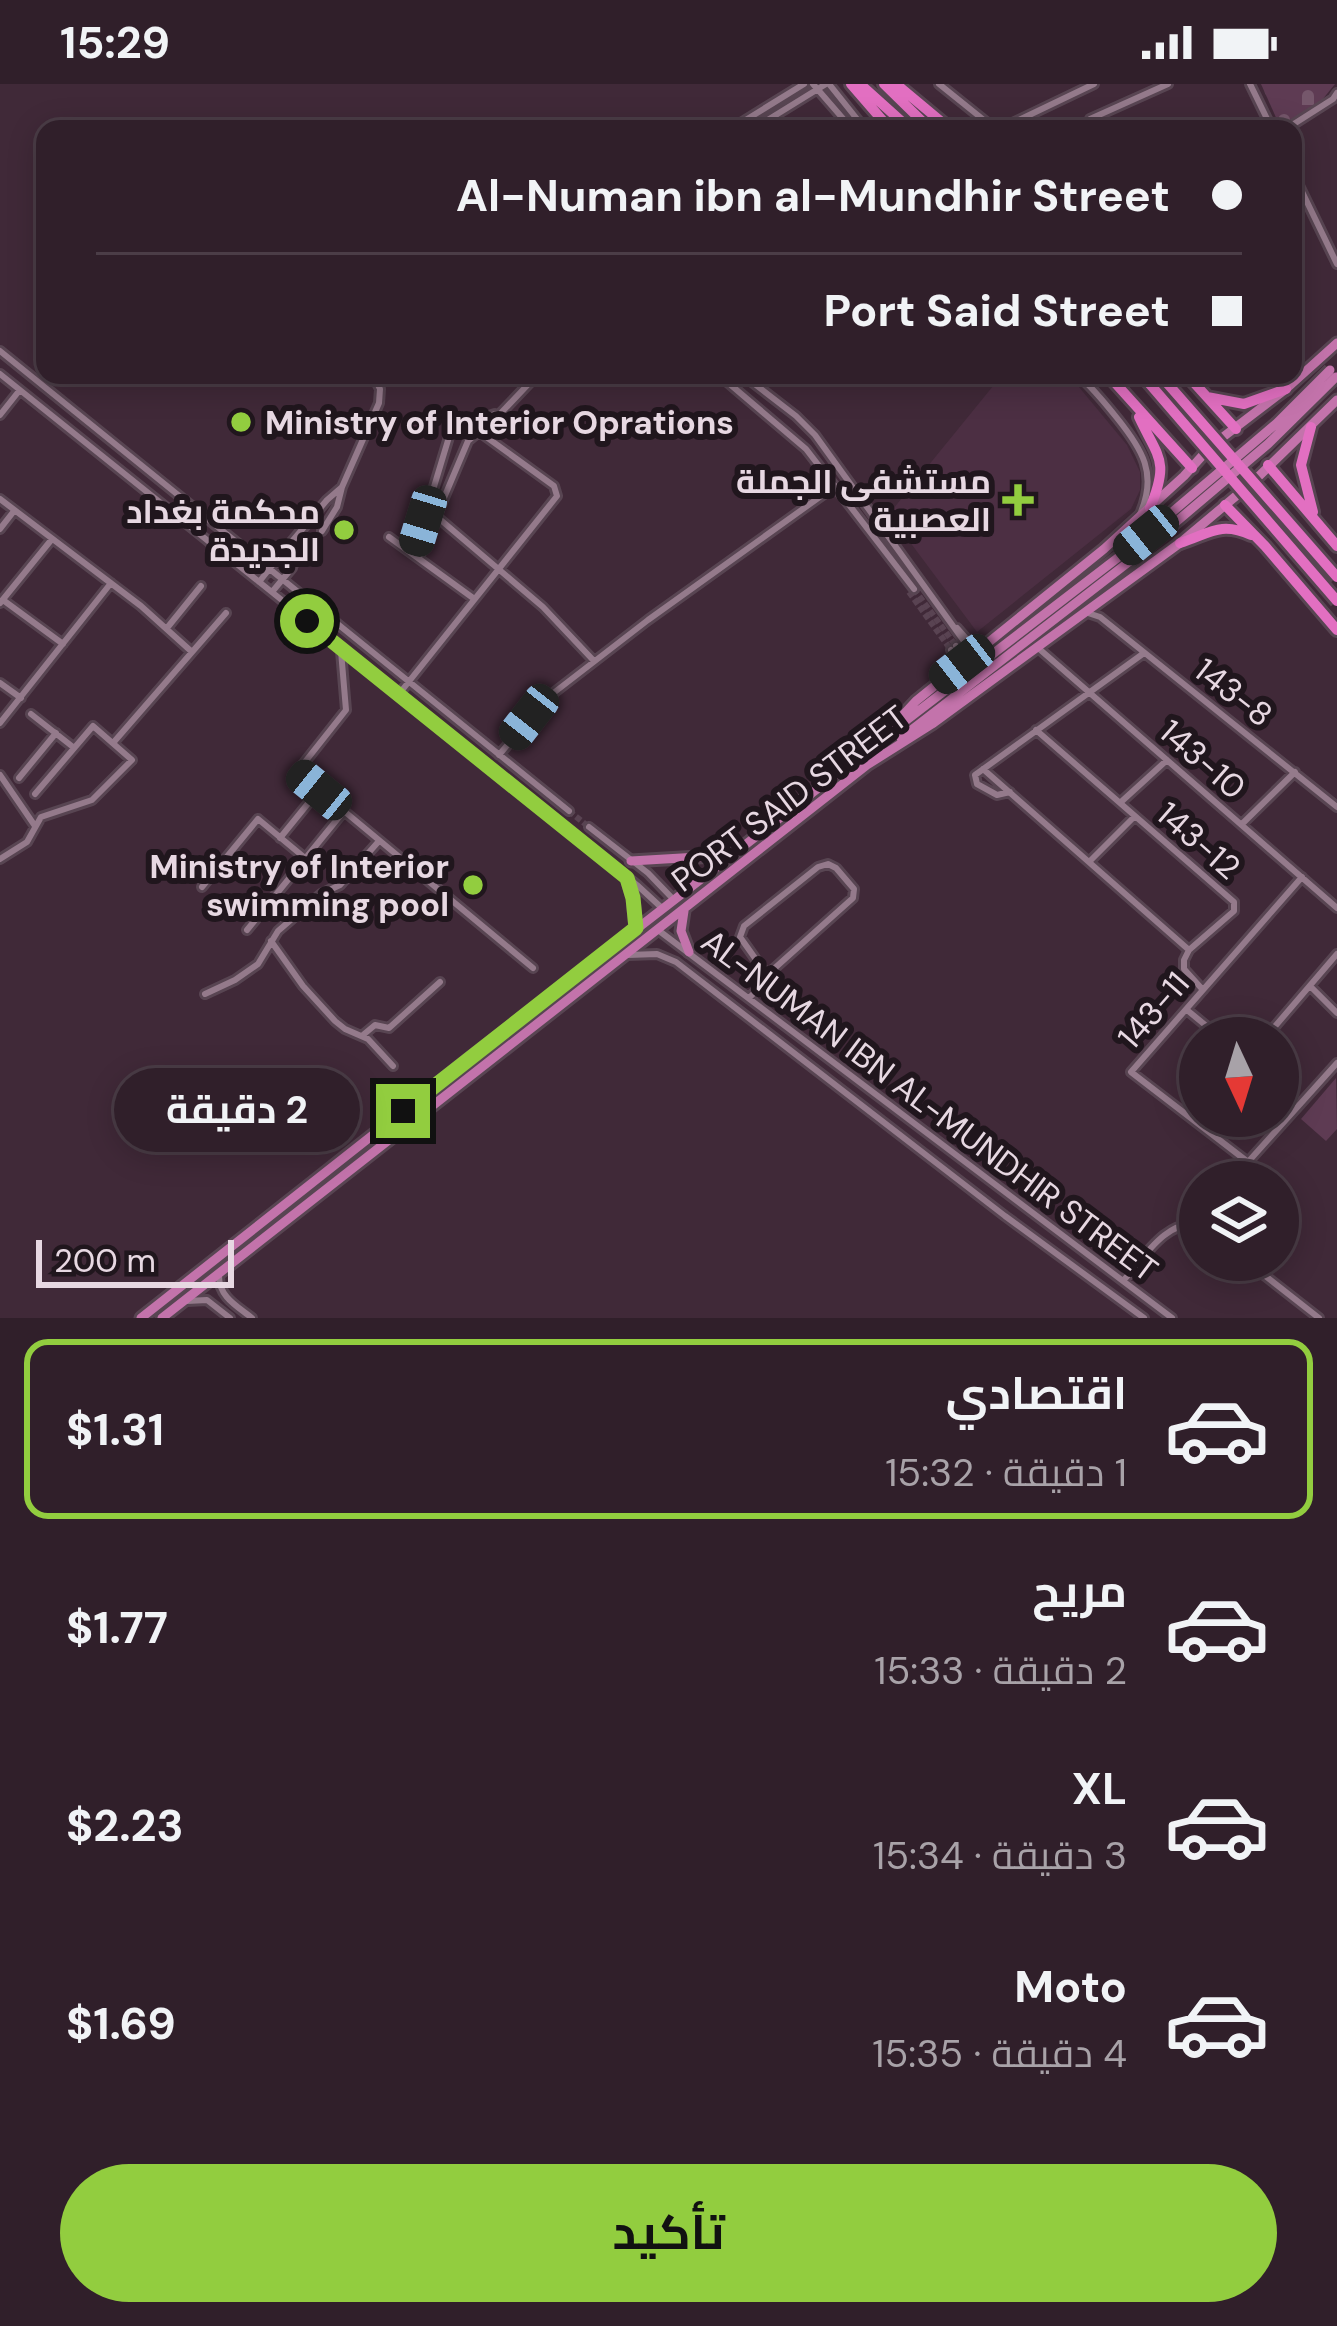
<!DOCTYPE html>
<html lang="ar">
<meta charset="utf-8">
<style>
:root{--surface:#301f2a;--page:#382732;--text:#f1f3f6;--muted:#a8a2a8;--line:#4b3d47;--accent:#92cd3f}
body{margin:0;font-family:"DM Sans",Cairo,sans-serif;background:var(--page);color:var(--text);direction:rtl;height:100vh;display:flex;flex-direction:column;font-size:45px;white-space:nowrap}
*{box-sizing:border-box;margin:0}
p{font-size:39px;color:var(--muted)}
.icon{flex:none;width:66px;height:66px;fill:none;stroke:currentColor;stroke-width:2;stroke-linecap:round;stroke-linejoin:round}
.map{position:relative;height:1234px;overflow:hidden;direction:ltr}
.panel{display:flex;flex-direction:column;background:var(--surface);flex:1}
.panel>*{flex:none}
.banner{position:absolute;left:36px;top:36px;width:1266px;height:264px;border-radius:24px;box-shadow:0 6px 30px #0003,0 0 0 3px var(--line);direction:rtl;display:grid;align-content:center;height:264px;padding:0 60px;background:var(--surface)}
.needle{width:78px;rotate:176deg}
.controls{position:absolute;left:1179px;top:933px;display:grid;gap:24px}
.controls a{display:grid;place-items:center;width:120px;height:120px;border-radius:50%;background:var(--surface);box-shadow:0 6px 30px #0003,0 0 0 3px var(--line);font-size:60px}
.scale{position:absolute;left:36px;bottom:30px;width:198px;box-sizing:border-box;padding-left:12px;border:6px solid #e7d8e2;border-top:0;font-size:33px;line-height:42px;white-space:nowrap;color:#e7d8e2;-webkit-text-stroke:9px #20161d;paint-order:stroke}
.end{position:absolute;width:54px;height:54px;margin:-27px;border:15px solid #92cd3f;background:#111;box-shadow:0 0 0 6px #111}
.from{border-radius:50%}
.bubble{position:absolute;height:84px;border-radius:42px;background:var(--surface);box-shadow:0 6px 30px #0003,0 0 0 3px var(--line);font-size:39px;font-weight:700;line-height:84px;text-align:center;direction:rtl}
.car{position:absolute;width:36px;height:72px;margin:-36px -18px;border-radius:15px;box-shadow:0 0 9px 3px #0007;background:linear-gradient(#222 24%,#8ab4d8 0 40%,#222 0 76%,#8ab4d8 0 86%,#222 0)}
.banner b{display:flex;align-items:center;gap:42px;height:114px;font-size:45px}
.banner b+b{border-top:3px solid var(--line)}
.banner i{width:30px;height:30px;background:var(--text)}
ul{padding:21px 0 0;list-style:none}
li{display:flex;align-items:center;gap:36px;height:180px;margin:0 24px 18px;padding:0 36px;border:6px solid transparent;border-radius:24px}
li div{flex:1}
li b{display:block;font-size:45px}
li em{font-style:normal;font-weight:700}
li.active{border-color:var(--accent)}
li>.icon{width:108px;height:108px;stroke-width:1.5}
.action{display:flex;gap:24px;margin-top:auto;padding:24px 60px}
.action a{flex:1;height:138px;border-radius:72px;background:var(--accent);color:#111;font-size:48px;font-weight:700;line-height:138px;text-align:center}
.status{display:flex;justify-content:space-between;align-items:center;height:84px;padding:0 60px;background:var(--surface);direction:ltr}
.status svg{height:33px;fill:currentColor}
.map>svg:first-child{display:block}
.built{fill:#4c2f43}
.cemetery{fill:url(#cemetery-stones)}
.garden{fill:#5e3b53}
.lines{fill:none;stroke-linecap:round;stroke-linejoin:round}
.minor-tunnel{stroke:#594352;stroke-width:6;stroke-dasharray:6 3;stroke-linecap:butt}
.minor-casing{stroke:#584552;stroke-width:12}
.major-casing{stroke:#584552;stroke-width:15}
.highway-casing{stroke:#584552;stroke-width:16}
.minor{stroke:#947a8b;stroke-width:6}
.major{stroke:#c373ab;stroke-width:9}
.highway{stroke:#e26fc1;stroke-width:10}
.major-bridge-casing{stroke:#584552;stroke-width:15;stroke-linecap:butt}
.highway-bridge-casing{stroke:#584552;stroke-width:16;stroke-linecap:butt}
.major-bridge{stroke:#c373ab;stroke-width:9}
.highway-bridge{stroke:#e26fc1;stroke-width:10}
.route{stroke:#92cd3f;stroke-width:15}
.poi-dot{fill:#92cd3f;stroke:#20161d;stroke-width:4.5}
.labels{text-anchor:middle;stroke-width:12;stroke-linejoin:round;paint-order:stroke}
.poi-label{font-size:33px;font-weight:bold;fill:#e7d8e2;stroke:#20161d;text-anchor:end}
.street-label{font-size:33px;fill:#e7d8e2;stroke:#20161d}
</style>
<div class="status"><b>15:29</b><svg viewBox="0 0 49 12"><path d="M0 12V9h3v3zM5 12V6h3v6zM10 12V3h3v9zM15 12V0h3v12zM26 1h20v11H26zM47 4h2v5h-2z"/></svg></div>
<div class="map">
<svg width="1337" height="1234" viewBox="0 0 1337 1234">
<defs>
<pattern id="cemetery-stones" width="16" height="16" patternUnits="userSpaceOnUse" patternTransform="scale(3)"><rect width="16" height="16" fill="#5e3b53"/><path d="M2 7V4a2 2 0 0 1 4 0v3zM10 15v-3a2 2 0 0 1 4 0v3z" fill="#75576b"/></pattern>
</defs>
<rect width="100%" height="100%" fill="#402938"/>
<path class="built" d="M1002 291H1069L1127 361 1140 388V406L1131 425 977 548 889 430Z"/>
<path class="cemetery" d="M1261 0H1335L1322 16 1284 41 1278 38Z"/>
<path class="garden" d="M1336 994 1337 1045 1326 1057 1301 1035Z"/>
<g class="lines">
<path class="minor-tunnel" d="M306 467 322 447
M914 505 956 562
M909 508 951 566
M569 727 589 743"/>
<defs>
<path id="minor" d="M813 0 852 45
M829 0 865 45
M939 0 995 45
M1250 0 1272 45
M1090 35 1168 0
M731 45 804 0
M753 45 826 0
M1000 45 1094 0
M1286 45 1333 15 1337 9
M1293 89 1337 180
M0 267 569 727
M0 290 637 801 663 825
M719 291 806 365 914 505
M743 291 796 332 815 351 974 571
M1078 291C1093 304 1105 319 1117 334 1142 365 1158 390 1140 430
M0 331 19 307
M0 415 141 522 192 568
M436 432 543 523 594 577
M0 445 14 427
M322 447 337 423 342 403 379 319 380 305 373 291
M389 453 473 514
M283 468 327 416 342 403
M414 469 449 353 460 342 495 330
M419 473 468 357 499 331 537 291
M296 478 306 467
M259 498 279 473
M272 508 292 484
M3 516 63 560
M0 519 52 455
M1085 528 1100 533 1337 723
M167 544 201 502
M957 544 978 568
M956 562 967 577
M1037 563 1337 824
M951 566 962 580
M341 567 346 626 297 688 533 884
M0 599 21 614
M399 610 557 412 554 402 467 339
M31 630 73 663
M0 639 111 499
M113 659 226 529
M499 671 547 614 648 536 835 402
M983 685 1189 866 1234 827V818L1036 646
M0 691 35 742
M19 694 56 649
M1010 708 997 711 977 700 975 691 1144 569
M1121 718 1167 676
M1242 740 1295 688
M589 743 648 789 674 816
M280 754 319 706
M0 775 27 758 41 733 92 716 132 676 93 642 35 710
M1089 778 1135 732
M1302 793 1131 988 1248 1078 1337 979
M202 803 258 735 305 774
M247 846 344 727
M658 846 1172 1234
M271 857 303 902 335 937 345 945 368 955 393 982
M1189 866 1184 876V885L1203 906
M628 871 657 870 676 878 1005 1132 1144 1234
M1310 902 1337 929
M205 910 235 896 258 880 278 847 321 810 340 801 379 757
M749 914 766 897 767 891 853 814 854 805 836 784 828 780 818 783 744 842 740 853 767 891
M1187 926 1221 954
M363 951 375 941 389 944 440 898
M1265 954 1337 870
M1245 1176 1319 1234
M219 1192C219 1213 237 1222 252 1234
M1123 1197C1143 1175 1167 1133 1200 1142
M187 1217 207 1216 230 1234"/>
<path id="major" d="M1223 353 1286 305 1337 259
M1258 393 1337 316
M895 645 1124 469
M901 654 1130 477
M631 777 732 771
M627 794 633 814 636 845
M684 827 681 847 689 868
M141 1234 469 975 879 657 916 617 1104 465 1184 392 1202 372
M162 1234 867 681 932 640 1180 459 1236 412"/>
<path id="highway" d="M851 0 890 45
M860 0 910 45
M884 0 930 45
M896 0 950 45
M1108 291 1192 384
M1187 291 1236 345
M1207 313 1244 320 1286 305
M1139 333C1158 374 1170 376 1150 424
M1311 343 1301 381 1313 428
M1268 381 1337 462
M1225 421 1265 462 1337 546
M1180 459C1209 450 1220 437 1251 451"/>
</defs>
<use href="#minor" class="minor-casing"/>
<use href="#major" class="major-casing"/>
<use href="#highway" class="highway-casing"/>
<use href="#minor" class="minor"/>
<use href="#major" class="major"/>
<use href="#highway" class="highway"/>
<defs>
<path id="major-bridge" d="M1124 469 1277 339 1330 286
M1130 477 1268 360 1336 293"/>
<path id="highway-bridge" d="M1142 291 1337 517
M1160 291 1337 493"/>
</defs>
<use href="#major-bridge" class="major-bridge-casing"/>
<use href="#highway-bridge" class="highway-bridge-casing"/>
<use href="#major-bridge" class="major-bridge"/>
<use href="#highway-bridge" class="highway-bridge"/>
</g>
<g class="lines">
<path class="route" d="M307 537 627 794 633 814 636 844 403 1027"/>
</g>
<g class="poi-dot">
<circle cx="241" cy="338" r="12"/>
<path d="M1012 398h12v12h12v12h-12v12h-12v-12h-12v-12h12z"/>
<circle cx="344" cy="446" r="12"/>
<circle cx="473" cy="801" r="12"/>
</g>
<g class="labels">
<g class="poi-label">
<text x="265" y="350" text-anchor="start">Ministry of Interior Oprations</text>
<text x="991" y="409">مستشفى الجملة<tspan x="991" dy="38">العصبية</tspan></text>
<text x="320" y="439">محكمة بغداد<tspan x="320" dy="38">الجديدة</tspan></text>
<text x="449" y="794">Ministry of Interior<tspan x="449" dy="38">swimming pool</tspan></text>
</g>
<g class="street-label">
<text transform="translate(1234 608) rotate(38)" y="12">143-8</text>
<text transform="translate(1203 675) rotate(41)" y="12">143-10</text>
<text transform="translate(789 714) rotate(-37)" y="12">PORT SAID STREET</text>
<text transform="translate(1199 756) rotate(41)" y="12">143-12</text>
<text transform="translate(1153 926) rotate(-49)" y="12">143-11</text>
<text transform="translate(930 1021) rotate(37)" y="12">AL-NUMAN IBN AL-MUNDHIR STREET</text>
</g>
</g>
</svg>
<div class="controls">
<a><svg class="needle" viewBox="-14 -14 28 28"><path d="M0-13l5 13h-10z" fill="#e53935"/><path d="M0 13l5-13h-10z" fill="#a8a2a8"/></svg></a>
<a><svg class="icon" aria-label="layers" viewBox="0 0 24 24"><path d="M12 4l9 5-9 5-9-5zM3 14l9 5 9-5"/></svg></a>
</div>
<div class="scale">200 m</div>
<i class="end from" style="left:307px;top:537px"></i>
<i class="end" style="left:403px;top:1027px"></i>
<div class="bubble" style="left:114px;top:984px;width:246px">2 دقيقة</div>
<i class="car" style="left:423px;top:437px;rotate:197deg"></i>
<i class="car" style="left:1146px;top:451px;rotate:231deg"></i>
<i class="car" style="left:962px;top:580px;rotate:232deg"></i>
<i class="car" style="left:529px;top:633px;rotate:218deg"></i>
<i class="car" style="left:319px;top:706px;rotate:309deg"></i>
<div class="banner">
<b><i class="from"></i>Al-Numan ibn al-Mundhir Street</b>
<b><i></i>Port Said Street</b>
</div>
</div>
<section class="panel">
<ul>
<li class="active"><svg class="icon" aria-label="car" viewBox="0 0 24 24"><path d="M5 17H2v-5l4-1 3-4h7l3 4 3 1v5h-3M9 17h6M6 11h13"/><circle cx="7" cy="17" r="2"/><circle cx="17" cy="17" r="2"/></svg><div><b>اقتصادي</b><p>1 دقيقة · 15:32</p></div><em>$1.31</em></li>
<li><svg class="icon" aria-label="car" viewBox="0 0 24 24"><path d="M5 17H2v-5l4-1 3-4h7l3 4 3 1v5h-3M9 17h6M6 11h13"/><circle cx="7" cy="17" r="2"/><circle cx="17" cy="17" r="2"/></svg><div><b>مريح</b><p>2 دقيقة · 15:33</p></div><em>$1.77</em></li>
<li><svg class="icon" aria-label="car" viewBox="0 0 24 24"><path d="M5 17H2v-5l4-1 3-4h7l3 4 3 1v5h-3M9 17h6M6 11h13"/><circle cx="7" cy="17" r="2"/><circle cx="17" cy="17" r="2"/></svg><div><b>XL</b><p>3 دقيقة · 15:34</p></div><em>$2.23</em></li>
<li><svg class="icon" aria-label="car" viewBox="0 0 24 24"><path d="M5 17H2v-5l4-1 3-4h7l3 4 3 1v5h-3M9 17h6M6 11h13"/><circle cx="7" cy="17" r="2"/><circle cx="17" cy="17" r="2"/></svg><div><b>Moto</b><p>4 دقيقة · 15:35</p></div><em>$1.69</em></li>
</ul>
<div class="action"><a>تأكيد</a></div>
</section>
